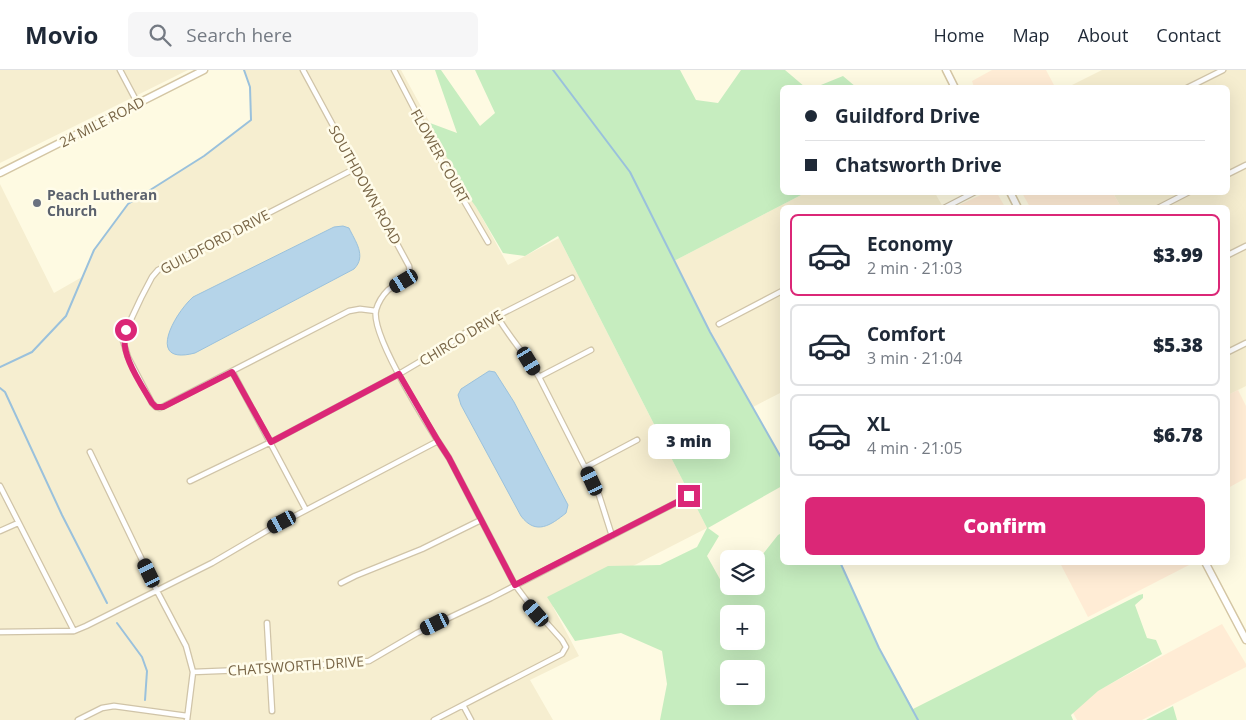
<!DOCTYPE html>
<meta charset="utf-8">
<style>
:root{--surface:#fff;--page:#f6f6f7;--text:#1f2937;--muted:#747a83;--line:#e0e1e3;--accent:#db2777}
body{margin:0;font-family:"Open Sans",sans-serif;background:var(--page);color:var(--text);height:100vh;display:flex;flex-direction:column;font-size:19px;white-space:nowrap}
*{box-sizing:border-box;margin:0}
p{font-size:16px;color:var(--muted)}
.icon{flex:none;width:28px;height:28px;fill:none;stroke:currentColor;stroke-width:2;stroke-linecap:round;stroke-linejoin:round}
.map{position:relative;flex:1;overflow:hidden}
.details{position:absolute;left:780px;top:135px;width:450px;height:360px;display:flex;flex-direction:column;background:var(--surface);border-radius:8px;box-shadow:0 5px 20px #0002}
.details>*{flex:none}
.banner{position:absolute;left:780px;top:15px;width:450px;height:110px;border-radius:8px;box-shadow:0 5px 20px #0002;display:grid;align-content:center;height:110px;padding:0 25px;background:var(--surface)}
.fabs{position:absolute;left:720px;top:480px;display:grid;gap:10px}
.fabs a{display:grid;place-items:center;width:45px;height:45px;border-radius:8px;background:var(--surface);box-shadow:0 5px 20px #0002;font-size:25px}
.end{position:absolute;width:22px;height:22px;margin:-11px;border:6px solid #db2777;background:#fff;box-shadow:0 0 0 2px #fff}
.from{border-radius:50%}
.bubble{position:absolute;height:35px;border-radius:8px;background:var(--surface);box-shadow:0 5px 20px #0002;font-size:16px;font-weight:800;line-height:35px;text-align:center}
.car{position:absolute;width:15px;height:30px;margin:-15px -8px;border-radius:6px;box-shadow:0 0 4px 1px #0007;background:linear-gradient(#222 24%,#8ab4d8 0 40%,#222 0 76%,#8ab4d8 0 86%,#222 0)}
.banner b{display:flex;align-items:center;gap:18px;height:48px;font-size:19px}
.banner b+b{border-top:1px solid var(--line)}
.banner i{width:12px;height:12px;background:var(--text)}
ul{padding:9px 0 0;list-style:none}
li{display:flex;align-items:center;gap:15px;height:82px;margin:0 10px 8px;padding:0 15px;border:2px solid var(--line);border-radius:8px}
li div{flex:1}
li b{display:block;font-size:19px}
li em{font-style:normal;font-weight:800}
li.on{border-color:var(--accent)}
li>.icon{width:45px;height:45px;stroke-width:1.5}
.button{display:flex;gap:10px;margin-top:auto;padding:10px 25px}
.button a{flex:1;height:58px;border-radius:8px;background:var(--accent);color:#fff;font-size:20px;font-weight:800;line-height:58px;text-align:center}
header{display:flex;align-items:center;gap:30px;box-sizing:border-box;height:70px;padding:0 25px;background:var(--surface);border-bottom:1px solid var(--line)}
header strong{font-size:24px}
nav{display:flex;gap:28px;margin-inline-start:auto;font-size:18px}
.search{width:350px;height:45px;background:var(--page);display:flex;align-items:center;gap:12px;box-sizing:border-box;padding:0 18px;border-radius:8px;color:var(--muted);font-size:19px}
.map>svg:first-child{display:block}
.residential{fill:#f6eed0}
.commercial{fill:#ffecd5}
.green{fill:#c6edbf;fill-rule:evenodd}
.water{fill:#b5d4e9;stroke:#9ac1dc}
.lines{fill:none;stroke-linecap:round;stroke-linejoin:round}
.stream{stroke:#9ac1dc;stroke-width:2}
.street-casing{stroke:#d0c4a8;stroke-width:7}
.secondary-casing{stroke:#d4c6a4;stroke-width:9}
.street{stroke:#fff;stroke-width:4.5}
.secondary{stroke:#fff;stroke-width:6}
.route{stroke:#db2777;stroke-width:6}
.worship-dot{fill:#6b7280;stroke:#fffcea;stroke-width:2}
.labels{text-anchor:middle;stroke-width:5;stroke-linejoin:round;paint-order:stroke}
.street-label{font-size:14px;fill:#786546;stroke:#fffcea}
.worship-label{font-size:14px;font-weight:bold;fill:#5b616d;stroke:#fffcea;text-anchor:start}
</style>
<header>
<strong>Movio</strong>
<div class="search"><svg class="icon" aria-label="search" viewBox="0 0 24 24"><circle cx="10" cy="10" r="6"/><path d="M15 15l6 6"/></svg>Search here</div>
<nav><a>Home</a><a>Map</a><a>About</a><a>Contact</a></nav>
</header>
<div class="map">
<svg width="1246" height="650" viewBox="0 0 1246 650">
<rect width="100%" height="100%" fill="#fefae2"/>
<path class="residential" d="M0 0H188L0 93Z
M244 0H401L508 195 559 168 707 458 553 537 579 586 530 610 553 650H0V114L54 223 82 207 94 180 128 134 204 86 251 50 250 17Z
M1102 0H1246V316L1228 325V138L1121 137 1113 123 1228 122V18H1066Z
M805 123H935L943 137 782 138V322L753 337 710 262 674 191Z"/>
<path class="commercial" d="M992 0H1046L1055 17H974L972 11Z
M985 123H997L1005 137H955Z
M1022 123H1113L1121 137H1030Z
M1238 320 1246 336V408L1228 418V325Z
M1190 493 1191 494 1088 547 1060 493Z
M1222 554 1246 594V597L1142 650H1077L1069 636Z"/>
<path class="green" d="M435 0H441L480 56 495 43 475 0H680L696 30 718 33 741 0H785L805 17 782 18V122L805 123 674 191 710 262 782 389V416L708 458 719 466 707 486 721 511 729 507V516H756V493L778 465 782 463V492L840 493 879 578 913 639 1139 525 1143 524V528L1135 535 1147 568 1156 570 1162 584 1098 621 1071 645 1073 650H660L667 614 662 581 621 563 575 571 547 527 608 496 660 495 697 477 707 458 558 166 525 186 503 183 476 137 461 116 430 53 457 63ZM729 544H756V571H729ZM729 599H756V626H729Z
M843 6 856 17H816Z
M1173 636 1177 650H1146Z"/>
<path class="water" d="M343 156 349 158C355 171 367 186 354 199L195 283C145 296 174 244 193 227L334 157Z
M489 301 495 302 514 332 568 435 566 443C551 455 536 466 521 446L461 335 458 325 461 319Z"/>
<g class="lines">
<path class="stream" d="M553 0 630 102 710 262 782 389
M0 297 32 282 66 246 94 180 128 134 204 86 251 50 250 17 244 0
M0 318 5 322 62 445 107 533
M840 492 879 578 918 650
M117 553 142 587 147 601 145 630"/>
<defs>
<path id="street" d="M120 0 138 34
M303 0 409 196C412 210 397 213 388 220 383 225 378 233 376 240 370 266 433 364 449 388L515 515 527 531 562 570 566 577 562 584 434 650
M394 0 446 100 488 172
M1187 18 1223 0
M356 98 158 200 152 207 141 228 126 260 123 271 128 287 152 333 156 337 160 338 349 241 360 239 376 241
M1228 104 1246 95
M944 138 975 122
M1158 138 1189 122
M1228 185 1246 176
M497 246C509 267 526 285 539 307L599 425 612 466
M719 254 782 221
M1228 282 1246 273
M232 301 306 440
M539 307 591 280
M90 382 157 521 186 576 193 602 187 650
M586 397 637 370
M190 411 271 372 399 304 443 278 468 261 572 208
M0 416 74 561
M0 461 18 453
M341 513 355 506 422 479 481 450
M267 553 272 641
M0 562 74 561 86 556 212 493 270 459 438 371
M193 602 269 599 369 591 417 563 491 528 689 426
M463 635 471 650
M78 650 102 638 114 636 187 646"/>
<path id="secondary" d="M946 0 955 18
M0 103 204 0
M1010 122 1018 138
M1205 492 1246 570"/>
</defs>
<use href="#street" class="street-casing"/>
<use href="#secondary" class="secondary-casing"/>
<use href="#street" class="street"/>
<use href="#secondary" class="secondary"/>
</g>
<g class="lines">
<path class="route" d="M126 260C118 282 141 314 152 333L156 337H163L232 302 271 372 399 304 438 371 449 388 515 515 689 426"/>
</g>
<circle class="worship-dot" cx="37" cy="133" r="5"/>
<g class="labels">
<g class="street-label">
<text transform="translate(102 52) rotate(-27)" y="5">24 MILE ROAD</text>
<text transform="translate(440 86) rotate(61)" y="5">FLOWER COURT</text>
<text transform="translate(365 115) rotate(61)" y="5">SOUTHDOWN ROAD</text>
<text transform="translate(215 172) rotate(-28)" y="5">GUILDFORD DRIVE</text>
<text transform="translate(461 268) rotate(-31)" y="5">CHIRCO DRIVE</text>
<text transform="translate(296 596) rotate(-4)" y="5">CHATSWORTH DRIVE</text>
</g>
<g class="worship-label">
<text x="47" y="130">Peach Lutheran<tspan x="47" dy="16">Church</tspan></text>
</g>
</g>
</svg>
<div class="fabs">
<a><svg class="icon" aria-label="layers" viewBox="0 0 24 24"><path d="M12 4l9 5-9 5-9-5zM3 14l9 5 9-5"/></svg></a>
<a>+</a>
<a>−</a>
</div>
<i class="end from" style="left:126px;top:260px"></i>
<i class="end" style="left:689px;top:426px"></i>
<div class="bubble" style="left:648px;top:354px;width:82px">3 min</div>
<i class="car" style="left:404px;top:211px;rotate:239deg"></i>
<i class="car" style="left:529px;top:291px;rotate:149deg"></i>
<i class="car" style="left:592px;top:411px;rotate:335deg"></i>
<i class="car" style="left:282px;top:452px;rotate:242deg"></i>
<i class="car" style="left:149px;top:503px;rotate:334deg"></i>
<i class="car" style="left:536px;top:543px;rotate:319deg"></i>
<i class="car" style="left:435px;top:554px;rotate:244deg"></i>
<div class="banner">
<b><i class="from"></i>Guildford Drive</b>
<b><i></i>Chatsworth Drive</b>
</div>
<section class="details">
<ul>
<li class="on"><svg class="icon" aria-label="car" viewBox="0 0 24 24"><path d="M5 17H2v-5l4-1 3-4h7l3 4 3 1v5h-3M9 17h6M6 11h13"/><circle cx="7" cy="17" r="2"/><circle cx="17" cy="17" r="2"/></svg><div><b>Economy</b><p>2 min · 21:03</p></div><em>$3.99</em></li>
<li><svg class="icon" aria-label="car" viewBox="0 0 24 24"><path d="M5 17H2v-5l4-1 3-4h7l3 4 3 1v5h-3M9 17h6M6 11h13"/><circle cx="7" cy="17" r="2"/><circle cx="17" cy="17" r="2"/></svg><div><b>Comfort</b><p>3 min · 21:04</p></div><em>$5.38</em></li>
<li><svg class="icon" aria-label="car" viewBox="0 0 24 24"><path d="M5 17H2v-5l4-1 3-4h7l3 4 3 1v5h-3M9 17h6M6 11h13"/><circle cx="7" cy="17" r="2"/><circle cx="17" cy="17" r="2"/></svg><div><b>XL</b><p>4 min · 21:05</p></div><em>$6.78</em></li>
</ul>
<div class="button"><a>Confirm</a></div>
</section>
</div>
